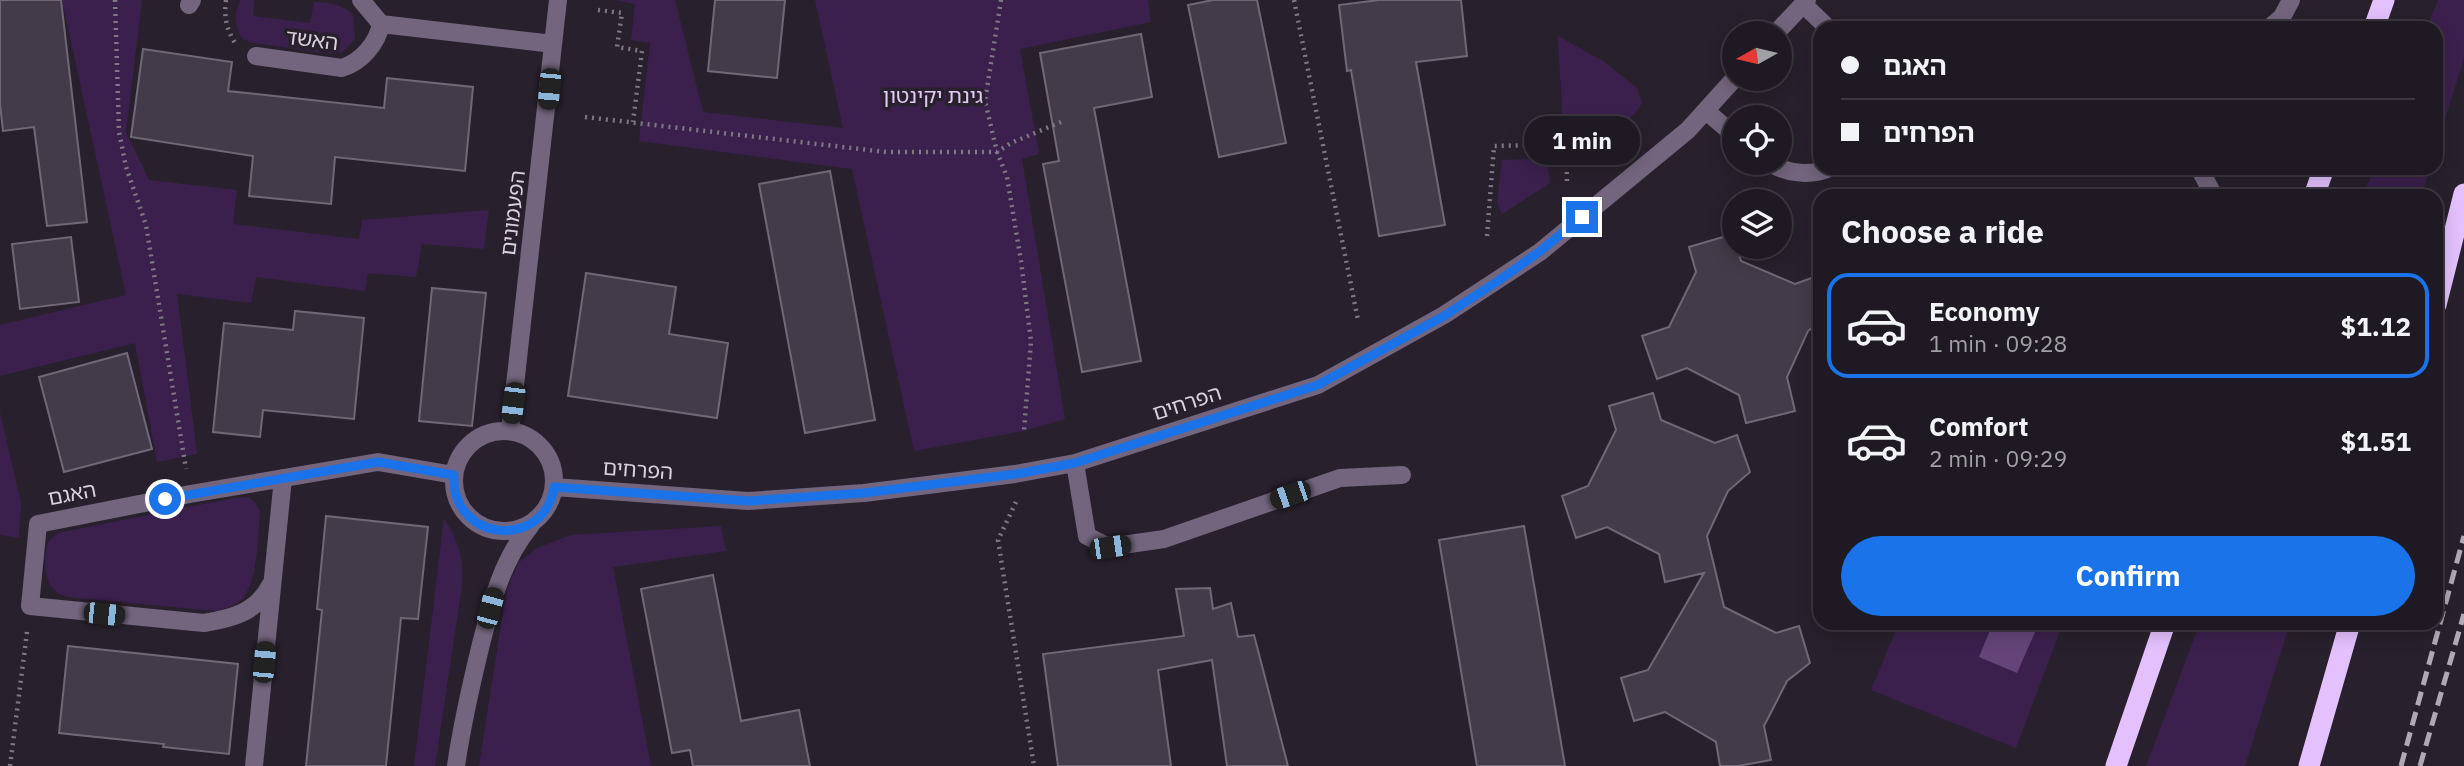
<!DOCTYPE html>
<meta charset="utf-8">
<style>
:root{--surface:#1e1922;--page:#2b262f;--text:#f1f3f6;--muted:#a1a0a5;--line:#3c3840;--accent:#1a73e8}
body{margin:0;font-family:"IBM Plex Sans","Noto Sans Hebrew",sans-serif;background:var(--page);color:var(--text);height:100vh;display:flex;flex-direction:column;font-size:26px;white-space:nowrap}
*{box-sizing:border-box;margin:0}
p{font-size:23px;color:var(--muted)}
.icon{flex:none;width:38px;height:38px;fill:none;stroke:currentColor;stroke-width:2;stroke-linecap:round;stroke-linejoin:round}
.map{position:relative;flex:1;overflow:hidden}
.drawer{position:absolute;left:1813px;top:189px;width:630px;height:441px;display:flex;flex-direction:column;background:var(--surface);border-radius:21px;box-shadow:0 4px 18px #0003,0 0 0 2px var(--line)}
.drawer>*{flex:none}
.top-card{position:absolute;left:1813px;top:21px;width:630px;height:154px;border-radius:21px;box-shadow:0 4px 18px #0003,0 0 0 2px var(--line);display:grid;align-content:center;height:154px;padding:0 28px;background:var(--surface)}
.needle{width:46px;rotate:262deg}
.tools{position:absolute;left:1722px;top:21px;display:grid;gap:14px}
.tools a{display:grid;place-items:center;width:70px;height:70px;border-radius:50%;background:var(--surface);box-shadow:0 4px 18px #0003,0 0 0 2px var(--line);font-size:35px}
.end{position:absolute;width:32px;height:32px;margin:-16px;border:9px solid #1a73e8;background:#fff;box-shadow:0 0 0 4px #fff}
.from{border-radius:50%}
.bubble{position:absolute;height:49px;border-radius:24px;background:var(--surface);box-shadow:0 4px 18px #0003,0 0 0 2px var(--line);font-size:23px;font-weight:800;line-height:49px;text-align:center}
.car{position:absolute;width:21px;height:42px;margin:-21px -10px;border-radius:9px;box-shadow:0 0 5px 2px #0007;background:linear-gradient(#222 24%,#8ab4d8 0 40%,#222 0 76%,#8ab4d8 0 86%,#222 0)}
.top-card b{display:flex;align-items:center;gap:24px;height:66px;font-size:26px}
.top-card b+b{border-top:2px solid var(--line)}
.top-card i{width:18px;height:18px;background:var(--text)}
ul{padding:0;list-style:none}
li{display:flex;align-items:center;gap:21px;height:105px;margin:0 14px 10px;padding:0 14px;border:4px solid transparent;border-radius:21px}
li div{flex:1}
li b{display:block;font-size:26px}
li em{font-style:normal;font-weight:800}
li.selected{border-color:var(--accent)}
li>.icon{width:63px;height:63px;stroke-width:1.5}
h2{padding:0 28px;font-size:32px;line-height:84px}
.button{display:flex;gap:14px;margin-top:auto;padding:14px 28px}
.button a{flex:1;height:80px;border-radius:42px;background:var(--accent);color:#fff;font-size:28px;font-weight:800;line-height:80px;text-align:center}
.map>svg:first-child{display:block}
.green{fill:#3b204d}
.water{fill:#654579}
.building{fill:#433b49;stroke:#716877;stroke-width:2}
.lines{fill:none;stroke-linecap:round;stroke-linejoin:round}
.path{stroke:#7f7983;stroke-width:4.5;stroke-dasharray:2 5;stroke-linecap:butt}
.minor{stroke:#73657d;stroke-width:18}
.highway{stroke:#e4c1fd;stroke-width:21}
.rail{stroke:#aea9b3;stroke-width:5;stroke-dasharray:14 7;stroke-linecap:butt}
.route{stroke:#1a73e8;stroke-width:9}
.labels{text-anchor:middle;stroke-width:7;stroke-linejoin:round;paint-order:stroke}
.street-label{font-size:21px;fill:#d8d3dc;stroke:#28212d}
.park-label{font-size:21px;fill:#e4c8f8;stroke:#28212d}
</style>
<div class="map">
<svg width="2464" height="766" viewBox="0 0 2464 766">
<rect width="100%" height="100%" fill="#28212d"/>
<path class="green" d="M62 0H142L126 132 149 180 237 190 233 224 359 239 362 220 489 210 484 249 422 244 416 277 368 273 365 291 256 277 251 303 177 294 197 454 157 462 135 343 0 376V325L126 295Z
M241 0H254L253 16 310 23 314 2C330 2 340 4 353 14L355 39 344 51 332 54 254 43 242 39C235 25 233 13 241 0Z
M615 0H675L703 112 843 128 815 0H1148L1151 22 1020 49 1039 154 1022 159 1065 419 1024 431 914 451 852 169 639 141 650 43 631 40 635 4Z
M2438 0H2464V58L2436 149V28H2427Z
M1558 36 1603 61 1637 88 1642 103C1627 132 1591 130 1563 130Z
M1547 158 1550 183 1502 214 1497 202 1502 160Z
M2374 168H2430L2421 196H2363Z
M0 412 21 503 19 538 0 535Z
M247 497 255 502 260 512C258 535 258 576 245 595 239 605 227 608 216 611L78 598C69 597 59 596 53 589 44 579 42 552 50 540 50 539 58 533 58 533L234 498Z
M444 518C459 543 464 557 462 586L435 766H414Z
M721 526 726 551 613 567 651 766H479L506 592 518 563 537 548 571 535Z
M1899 623H2063L2016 748 1871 690Z
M2200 623H2290L2245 766H2146Z"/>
<path class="water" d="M1993 623H2039L2017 673 1979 657Z"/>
<path class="building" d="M0 0H61L87 222 47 226 34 127 3 131 0 104Z
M715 0H785L777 78 708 71Z
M1213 0H1257L1286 143 1219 157 1188 5Z
M1379 0H1461L1467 56 1416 62 1445 225 1379 236 1351 70 1347 71 1339 5Z
M1141 34 1152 97 1094 108 1141 361 1082 372 1043 164 1059 161 1040 53Z
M143 49 232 62 228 91 384 108 387 78 473 87 465 171 335 157 331 204 249 196 253 156 131 137Z
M830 171 875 420 805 433 759 184Z
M1733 234 1734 247H1737L1741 261 1795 284 1820 275V321L1808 331 1787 377 1795 411 1746 423 1739 395 1687 368 1657 379 1642 336 1669 327 1696 272 1689 247Z
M71 237 79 302 20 309 12 244Z
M586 273 676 287 669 334 728 343 717 418 568 396Z
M432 288 486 293 472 426 419 421Z
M295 311 364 318 354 419 263 410 260 437 213 432 224 323 293 330Z
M127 353 152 449 64 472 39 377Z
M1653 393 1661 420 1715 443 1737 435 1750 472 1728 491 1707 536 1724 607 1776 633 1799 626 1810 663 1787 681 1764 726 1771 760 1738 766H1720L1716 742 1665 712 1634 721 1621 678 1648 670 1704 573 1665 582 1659 554 1607 527 1576 538 1562 496 1588 486 1616 430 1609 406Z
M326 516 428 527 418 619 401 618 386 766H306L322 610 317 609Z
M1524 526 1565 766H1477L1439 540Z
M713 575 741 721 799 710 810 766H693L690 750 672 753 641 589Z
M1210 588 1213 609 1231 603 1238 637 1254 635 1288 766H1227L1212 660 1158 670 1171 766H1058L1043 654 1184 636 1176 589Z
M68 646 238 664 229 754 163 747 164 744 59 733Z"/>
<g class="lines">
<path class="path" d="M115 0 119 132 126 167 146 225 186 469
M226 0C224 17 226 28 235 43
M1001 0 985 101 997 152 1007 177 1021 261 1031 341 1024 431
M1294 0 1358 320
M598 10 622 13 617 47 642 51 633 122
M585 117 886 152H997L1011 143 1061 122
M1566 144 1567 181
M1487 236 1494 146 1620 143
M1016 502 998 540 1034 766
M10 766 27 632"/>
<path class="minor" d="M361 0 381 24 553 44
M1803 4 1828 28
M189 5 192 0
M2269 28 2282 17 2291 0
M1776 33 1807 0
M256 56 342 68C361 62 377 44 381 24
M1706 111 1734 135
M1770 163C1788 174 1811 176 1830 168
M2199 168 2214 196
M510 430 558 0
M454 481a50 50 0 1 1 100 0a50 50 0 1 1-100 0Z
M1075 463 1087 536 1109 547 1164 539 1340 478 1402 475
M554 487 748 501 864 493 1015 474 1075 463 1318 385 1444 315 1540 252 1688 130 1734 79
M271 584C257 612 234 618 204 623L30 606 38 524 190 494 378 462 454 475
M254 766 283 478
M456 766C462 724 471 685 481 644 492 601 502 560 531 525"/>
<path class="highway" d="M2374 28 2384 0
M2314 196 2324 168
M2436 305 2464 194
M2116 766 2165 623
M2309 766 2350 623"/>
<path class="rail" d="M2401 766 2464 536
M2420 766 2464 614"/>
</g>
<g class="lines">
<path class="route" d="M165 499 378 462 454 475C450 542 545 551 554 487L748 501 864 493 1016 474 1075 463 1318 385 1444 316 1501 279 1539 252 1582 217"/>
</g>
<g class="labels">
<g class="street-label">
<text transform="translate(312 40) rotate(7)" y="7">האשד</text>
<text transform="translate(513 213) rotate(-83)" y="7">הפעמונים</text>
<text transform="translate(1187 403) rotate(-18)" y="7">הפרחים</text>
<text transform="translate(638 470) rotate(4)" y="7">הפרחים</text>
<text transform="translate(72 494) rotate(-11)" y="7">האגם</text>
</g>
<g class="park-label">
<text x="933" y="103">גינת יקינטון</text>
</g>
</g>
</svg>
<div class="tools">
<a><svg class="needle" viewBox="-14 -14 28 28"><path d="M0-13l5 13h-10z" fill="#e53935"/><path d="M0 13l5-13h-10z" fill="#a1a0a5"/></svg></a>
<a><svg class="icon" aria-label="locate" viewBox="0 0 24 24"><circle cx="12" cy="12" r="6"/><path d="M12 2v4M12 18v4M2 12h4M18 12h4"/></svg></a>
<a><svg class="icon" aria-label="layers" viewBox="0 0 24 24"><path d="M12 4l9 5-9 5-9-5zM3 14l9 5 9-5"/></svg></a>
</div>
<i class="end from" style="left:165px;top:499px"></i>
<i class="end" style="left:1582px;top:217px"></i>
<div class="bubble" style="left:1524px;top:116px;width:116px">1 min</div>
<i class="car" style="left:549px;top:89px;rotate:185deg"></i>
<i class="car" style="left:513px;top:403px;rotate:187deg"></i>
<i class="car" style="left:1290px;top:495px;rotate:251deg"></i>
<i class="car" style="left:1110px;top:547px;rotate:82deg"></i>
<i class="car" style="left:490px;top:608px;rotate:15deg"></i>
<i class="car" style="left:104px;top:614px;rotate:96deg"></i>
<i class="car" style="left:264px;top:662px;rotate:5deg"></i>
<div class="top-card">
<b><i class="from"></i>האגם</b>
<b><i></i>הפרחים</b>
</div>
<section class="drawer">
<h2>Choose a ride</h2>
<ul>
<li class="selected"><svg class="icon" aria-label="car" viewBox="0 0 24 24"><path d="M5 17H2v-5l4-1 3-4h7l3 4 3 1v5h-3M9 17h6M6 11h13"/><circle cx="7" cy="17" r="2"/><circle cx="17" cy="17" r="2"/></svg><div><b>Economy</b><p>1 min · 09:28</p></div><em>$1.12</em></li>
<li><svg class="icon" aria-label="car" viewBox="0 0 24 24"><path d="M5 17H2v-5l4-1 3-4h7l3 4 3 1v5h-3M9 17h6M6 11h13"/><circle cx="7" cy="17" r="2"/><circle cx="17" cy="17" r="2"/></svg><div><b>Comfort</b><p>2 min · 09:29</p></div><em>$1.51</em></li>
</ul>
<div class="button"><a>Confirm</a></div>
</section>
</div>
